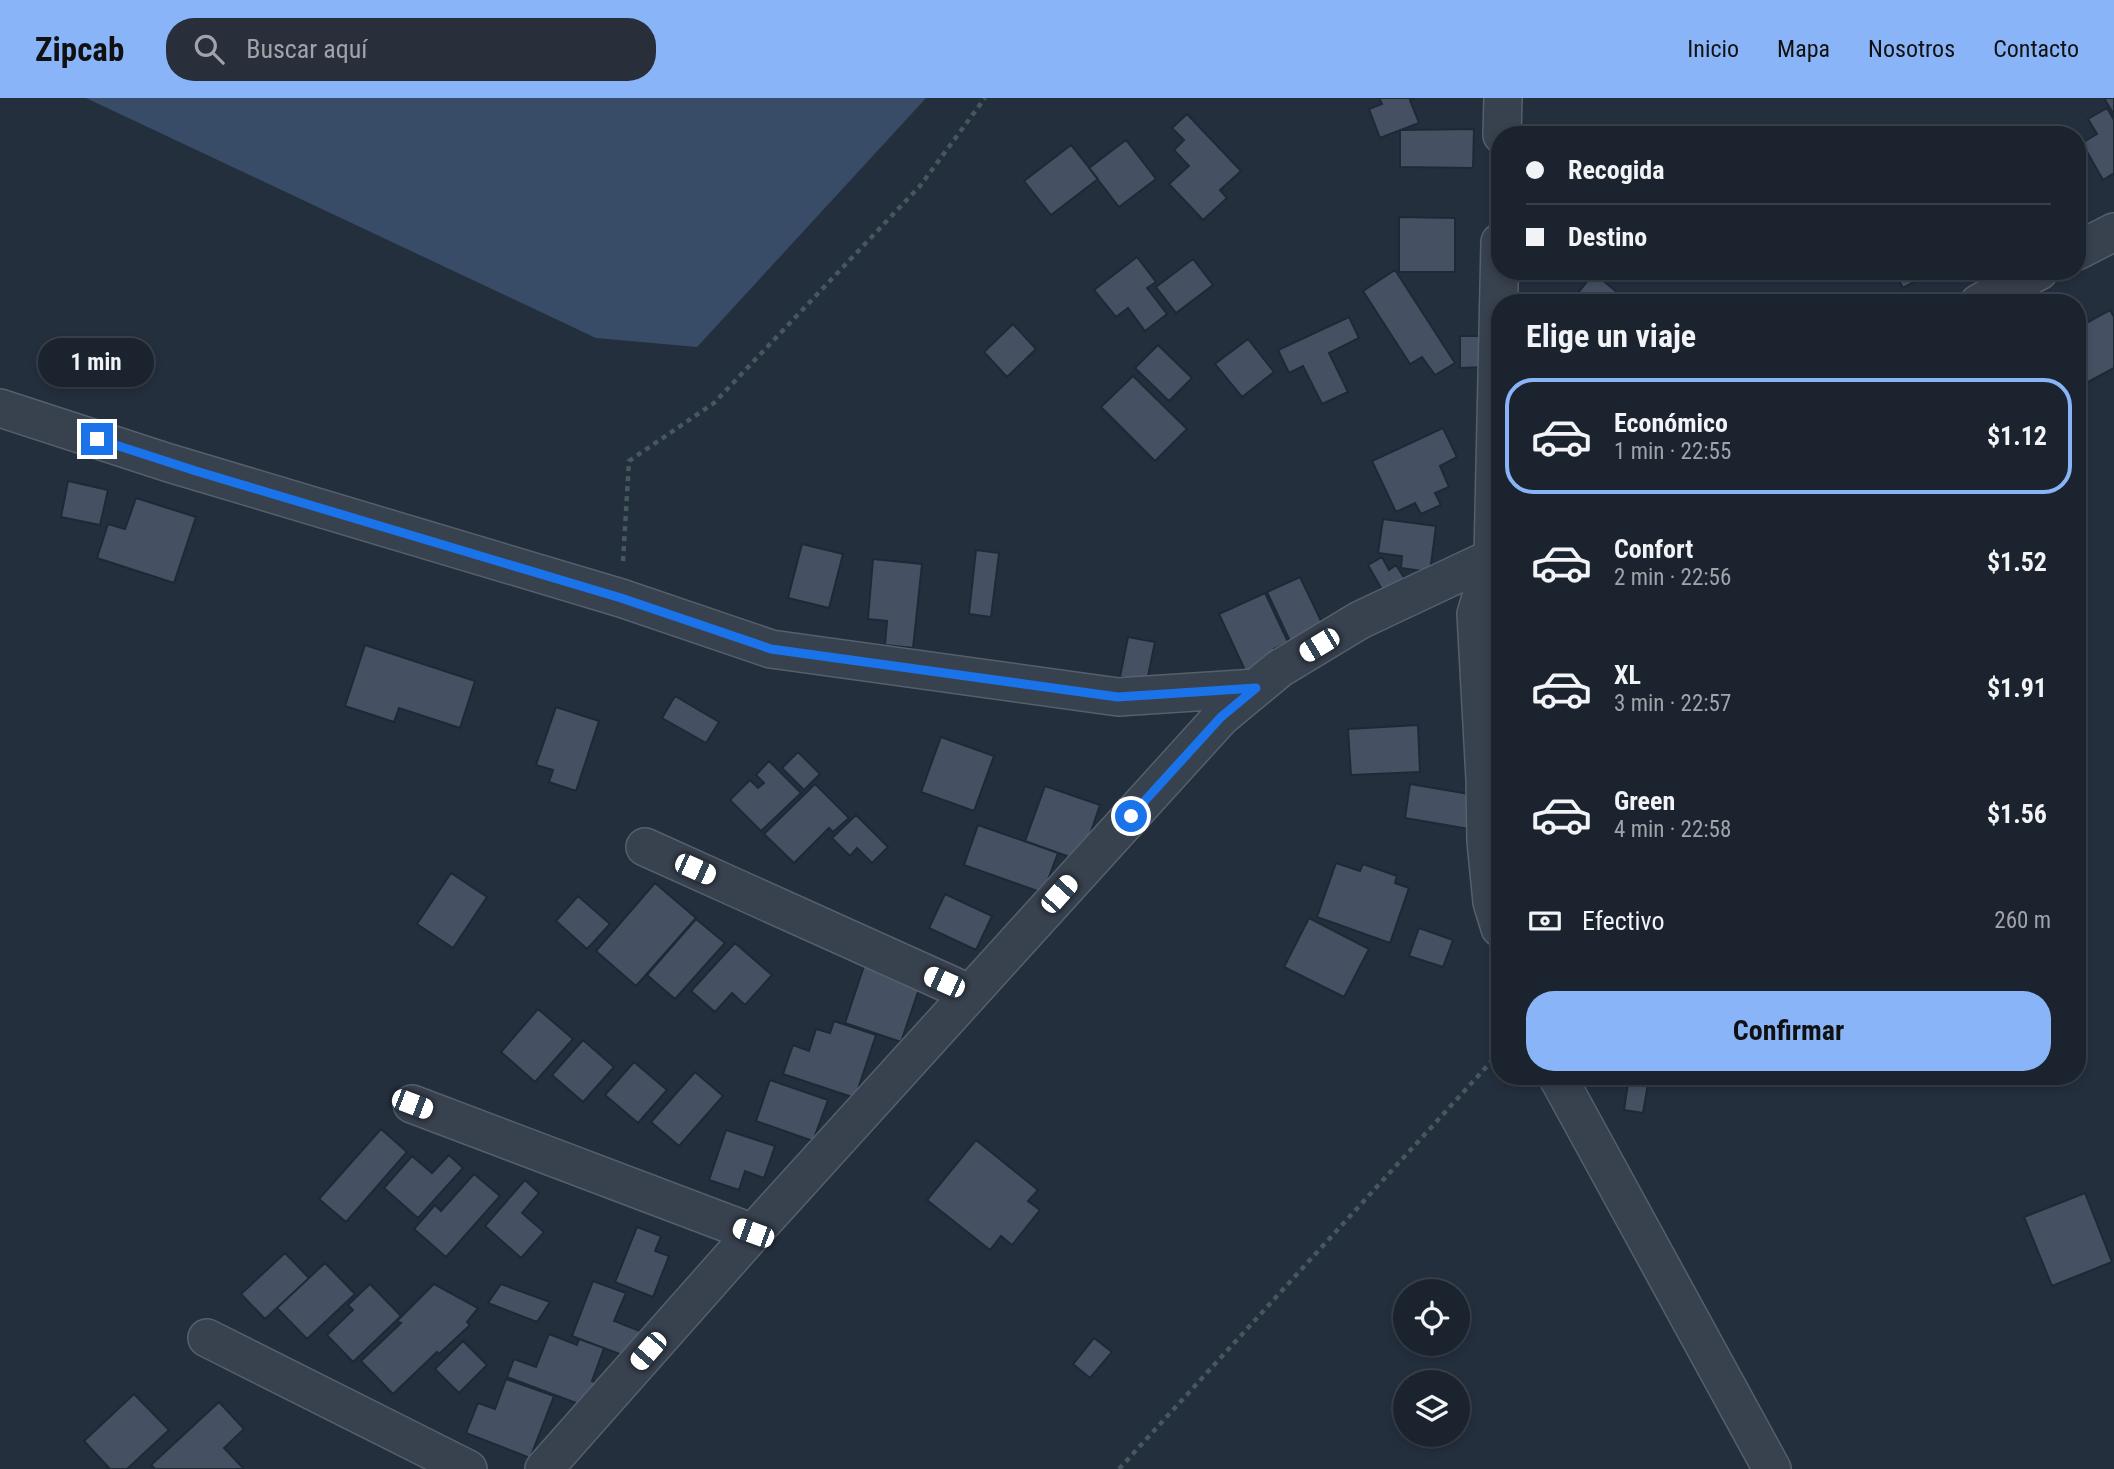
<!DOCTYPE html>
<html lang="es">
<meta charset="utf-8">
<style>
:root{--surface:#1b232e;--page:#282f3a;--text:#f1f3f6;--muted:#a0a4aa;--line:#39404a;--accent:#8ab4f8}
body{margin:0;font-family:"Roboto Condensed",sans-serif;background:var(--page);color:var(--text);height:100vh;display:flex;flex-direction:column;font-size:26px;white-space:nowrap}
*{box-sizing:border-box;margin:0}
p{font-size:23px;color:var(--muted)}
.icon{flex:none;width:38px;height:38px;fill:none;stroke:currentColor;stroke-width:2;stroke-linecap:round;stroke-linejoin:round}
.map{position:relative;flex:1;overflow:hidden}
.drawer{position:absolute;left:1491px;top:196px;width:595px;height:791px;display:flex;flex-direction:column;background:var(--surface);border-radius:28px;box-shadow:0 4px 10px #0003,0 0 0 2px var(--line)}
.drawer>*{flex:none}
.hud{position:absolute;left:1491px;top:28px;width:595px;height:154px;border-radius:28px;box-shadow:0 4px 10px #0003,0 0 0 2px var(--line);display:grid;align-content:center;height:154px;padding:0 35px;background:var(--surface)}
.tools{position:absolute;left:1393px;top:1181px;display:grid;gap:14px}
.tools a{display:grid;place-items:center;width:77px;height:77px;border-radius:50%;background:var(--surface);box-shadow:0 4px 10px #0003,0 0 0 2px var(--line);font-size:35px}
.end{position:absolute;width:32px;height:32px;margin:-16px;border:9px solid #1a73e8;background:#fff;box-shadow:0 0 0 4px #fff}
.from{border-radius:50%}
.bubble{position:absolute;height:49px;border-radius:24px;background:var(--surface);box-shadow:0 4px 10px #0003,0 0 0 2px var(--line);font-size:23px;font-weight:700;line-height:49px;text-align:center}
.car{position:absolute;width:21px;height:42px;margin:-21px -10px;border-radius:9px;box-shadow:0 0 5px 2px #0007;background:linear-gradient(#fff 24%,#345 0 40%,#fff 0 76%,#345 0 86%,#fff 0)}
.hud b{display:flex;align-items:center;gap:24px;height:66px;font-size:26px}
.hud b+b{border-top:2px solid var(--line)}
.hud i{width:18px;height:18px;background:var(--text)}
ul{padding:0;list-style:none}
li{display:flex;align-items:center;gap:21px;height:116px;margin:0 14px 10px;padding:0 21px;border:4px solid transparent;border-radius:28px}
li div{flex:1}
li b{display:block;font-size:26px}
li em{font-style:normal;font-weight:700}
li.on{border-color:var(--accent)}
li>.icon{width:63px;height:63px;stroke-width:1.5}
h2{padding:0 35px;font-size:32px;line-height:84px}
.pay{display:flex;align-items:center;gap:18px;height:77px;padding:0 35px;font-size:26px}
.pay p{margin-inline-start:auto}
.button{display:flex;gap:14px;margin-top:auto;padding:14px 35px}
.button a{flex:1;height:80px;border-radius:28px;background:var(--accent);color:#111;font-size:28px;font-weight:700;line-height:80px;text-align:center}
header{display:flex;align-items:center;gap:42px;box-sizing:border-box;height:98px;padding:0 35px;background:var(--accent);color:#111}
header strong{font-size:33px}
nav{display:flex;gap:38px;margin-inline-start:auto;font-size:24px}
.search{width:490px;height:63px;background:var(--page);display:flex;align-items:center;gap:18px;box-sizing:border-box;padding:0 24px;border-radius:28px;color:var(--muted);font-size:26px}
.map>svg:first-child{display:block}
.water{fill:#394c67}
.building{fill:#455162;stroke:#1f2835;stroke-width:2}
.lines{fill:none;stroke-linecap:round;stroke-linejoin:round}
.street-casing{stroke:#565f6c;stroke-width:40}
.path{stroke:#44595c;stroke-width:4.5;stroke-dasharray:5 5;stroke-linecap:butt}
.street{stroke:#38414e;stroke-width:37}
.route{stroke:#1a73e8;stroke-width:9}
</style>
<header>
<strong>Zipcab</strong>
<div class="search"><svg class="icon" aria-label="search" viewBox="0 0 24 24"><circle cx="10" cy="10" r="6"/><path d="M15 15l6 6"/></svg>Buscar aquí</div>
<nav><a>Inicio</a><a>Mapa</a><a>Nosotros</a><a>Contacto</a></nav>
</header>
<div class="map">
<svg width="2114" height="1371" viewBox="0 0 2114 1371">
<rect width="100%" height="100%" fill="#242f3e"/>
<path class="water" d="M86 0H926L697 249 596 240Z"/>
<path class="building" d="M1379 0H1416L1410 2 1419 25 1380 40 1369 11 1382 6Z
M2104 0H2114V17Z
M2107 10 2114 22V75L2103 82 2082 45 2097 36 2088 21Z
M1187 16 1241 73 1220 92 1227 100 1203 122 1169 86 1189 68 1174 52 1184 42 1172 30Z
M1474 31 1473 70 1400 69V32Z
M1126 42 1156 81 1119 109 1089 70Z
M1071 47 1098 81 1051 117 1024 83Z
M1399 119 1455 120V174H1399Z
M1137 159 1156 184 1147 190 1167 216 1145 233 1128 210 1116 219 1094 192Z
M1193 161 1213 187 1176 215 1156 189Z
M1395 172 1455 265 1435 277 1422 259 1410 266 1363 193Z
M1894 173H1934L1903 190Z
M1594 175 1630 205H1570Z
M2110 212 2114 219V270L2077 290V230Z
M1349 219 1359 240 1329 255 1348 294 1322 306 1303 268 1289 275 1278 252Z
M1013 226 1036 251 1007 279 984 254Z
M1460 238H1486V269L1460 270Z
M1248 241 1274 274 1242 299 1215 266Z
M1158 247 1192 280 1169 303 1135 270Z
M1133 278 1187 331 1155 363 1101 309Z
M1443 330 1457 359 1440 368 1449 389 1435 395 1441 407 1421 416 1415 405 1396 414 1372 363Z
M68 383 108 392 100 427 61 419Z
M136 400 196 419 174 485 97 460 108 426 125 431Z
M1383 421 1436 428 1430 474 1401 470 1402 458 1378 455Z
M802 446 843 456 829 510 788 500Z
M976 452 999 455 991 519 969 516Z
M1382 459 1389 472 1396 467 1405 481 1388 502 1368 467Z
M873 461 922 466 913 550 885 547 887 523 868 521Z
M1300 479 1323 527 1290 543 1267 494Z
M1265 495 1288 544 1274 551 1281 565 1249 581 1219 516Z
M1128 539 1155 544 1147 583 1120 579Z
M365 547 475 583 460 630 399 610 394 624 345 608Z
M675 598 719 624 706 645 662 620Z
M556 609 599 623 576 693 549 684 553 672 536 667Z
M1418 627 1420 674 1351 677 1348 631Z
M941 639 994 658 974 713 921 694Z
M798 654 820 676 804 692 782 670Z
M769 663 801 695 761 733 730 702 750 682 758 690 764 685 756 677Z
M815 686 849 720 833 734 829 730 794 765 764 736Z
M1410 686 1475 697 1469 731 1405 720Z
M1045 688 1100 707 1081 763 1025 743Z
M856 717 888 749 872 765 857 750 850 758 832 740Z
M978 727 1058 755 1043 795 964 767Z
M1336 765 1360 773 1363 766 1397 778 1395 785 1409 790 1390 845 1317 819Z
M451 775 487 799 453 850 417 826Z
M655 785 696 820 636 888 596 853Z
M945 796 992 818 976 852 929 830Z
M578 798 610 826 587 851 556 823Z
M1309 820 1369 851 1344 899 1284 869Z
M696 821 725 845 675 901 647 877Z
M1419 830 1453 842 1443 869 1409 858Z
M735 845 772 877 745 907 732 895 715 914 691 893Z
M864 868 920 888 901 944 845 925Z
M538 911 573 941 535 984 501 954Z
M834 923 876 937 855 1000 783 976 793 947 809 953 816 931 830 935Z
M583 942 614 969 583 1004 552 977Z
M634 964 667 992 638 1025 605 997Z
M695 974 723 998 679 1048 651 1024Z
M1586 978H1611L1588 985Z
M1629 978 1649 980 1643 1015 1624 1012Z
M770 982 828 1002 813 1043 756 1023Z
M381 1031 407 1054 346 1124 319 1101Z
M726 1032 775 1048 764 1080 745 1073 739 1092 709 1082Z
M976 1042 1038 1092 1028 1103 1040 1112 1012 1147 1001 1138 990 1152 927 1102Z
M449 1057 463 1070 418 1120 384 1090 412 1058 432 1075Z
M474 1076 500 1098 446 1159 414 1131 435 1107 441 1113Z
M525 1082 539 1095 522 1115 544 1134 521 1160 485 1128Z
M2085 1095 2112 1164 2052 1188 2024 1119Z
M637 1129 661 1138 655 1153 669 1158 653 1199 615 1184Z
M285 1155 309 1180 265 1221 241 1196Z
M325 1165 355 1196 307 1241 277 1210Z
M593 1183 626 1195 614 1223 640 1233 630 1260 572 1238Z
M370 1186 401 1218 353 1264 327 1237 353 1212 348 1207Z
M434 1186 478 1210 467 1224 470 1227 439 1256 437 1254 393 1296 361 1263 401 1225 397 1223Z
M501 1186 550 1204 537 1224 488 1205Z
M549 1236 577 1247 579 1241 604 1250 592 1283 601 1287 592 1311 507 1279 514 1261 536 1269Z
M1094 1240 1112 1254 1090 1280 1073 1266Z
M463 1243 487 1267 459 1295 435 1271Z
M506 1281 554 1298 530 1360 466 1335 478 1305 495 1311Z
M134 1296 169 1332 127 1371H110L84 1343Z
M219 1304 244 1331 224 1350 244 1371H155L151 1367Z"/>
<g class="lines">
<defs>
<path id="street" d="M1502 37 1503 0
M1500 144 1493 459 1476 516 1485 681 1486 743 1492 804 1500 830
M2077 153 2114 134
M1979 205 2039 173
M0 310 169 365 621 500 771 551 1118 599 1256 590
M645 749 969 895
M1557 978 1772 1371
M412 1006 753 1135
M207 1240 468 1371
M544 1371 753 1135 1221 619 1279 571 1360 522 1500 456"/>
</defs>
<use href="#street" class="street-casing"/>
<path class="path" d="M623 463 629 363 714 305 920 88 985 0
M1119 1371 1500 954"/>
<use href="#street" class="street"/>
</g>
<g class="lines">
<path class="route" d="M97 341 196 373 621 500 771 551 1118 599 1256 590 1221 619 1131 718"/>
</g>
</svg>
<div class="tools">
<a><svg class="icon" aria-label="locate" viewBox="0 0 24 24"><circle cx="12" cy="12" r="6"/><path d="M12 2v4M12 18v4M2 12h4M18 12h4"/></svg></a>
<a><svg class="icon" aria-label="layers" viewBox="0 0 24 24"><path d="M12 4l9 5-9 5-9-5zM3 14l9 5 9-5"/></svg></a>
</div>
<i class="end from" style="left:1131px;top:718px"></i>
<i class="end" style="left:97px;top:341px"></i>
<div class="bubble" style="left:38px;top:240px;width:116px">1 min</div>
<i class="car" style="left:1319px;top:547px;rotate:239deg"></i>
<i class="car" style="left:695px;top:771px;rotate:114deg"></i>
<i class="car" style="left:1059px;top:796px;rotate:42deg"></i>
<i class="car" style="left:944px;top:884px;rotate:294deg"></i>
<i class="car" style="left:412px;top:1006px;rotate:111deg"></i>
<i class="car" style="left:753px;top:1135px;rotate:290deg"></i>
<i class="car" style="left:648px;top:1253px;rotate:221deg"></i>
<div class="hud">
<b><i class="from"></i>Recogida</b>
<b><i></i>Destino</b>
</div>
<section class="drawer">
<h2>Elige un viaje</h2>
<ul>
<li class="on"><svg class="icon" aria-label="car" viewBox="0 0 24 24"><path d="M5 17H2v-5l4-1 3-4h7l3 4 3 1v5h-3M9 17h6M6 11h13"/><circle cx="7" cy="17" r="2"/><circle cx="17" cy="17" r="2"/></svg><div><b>Económico</b><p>1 min · 22:55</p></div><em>$1.12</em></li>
<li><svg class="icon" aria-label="car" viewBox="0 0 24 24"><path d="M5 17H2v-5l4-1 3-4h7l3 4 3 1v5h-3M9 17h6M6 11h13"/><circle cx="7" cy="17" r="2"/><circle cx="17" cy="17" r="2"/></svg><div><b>Confort</b><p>2 min · 22:56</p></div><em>$1.52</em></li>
<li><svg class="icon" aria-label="car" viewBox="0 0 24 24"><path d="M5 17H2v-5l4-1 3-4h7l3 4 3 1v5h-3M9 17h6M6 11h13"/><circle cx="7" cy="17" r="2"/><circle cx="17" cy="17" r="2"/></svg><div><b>XL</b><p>3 min · 22:57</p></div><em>$1.91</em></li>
<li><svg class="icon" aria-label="car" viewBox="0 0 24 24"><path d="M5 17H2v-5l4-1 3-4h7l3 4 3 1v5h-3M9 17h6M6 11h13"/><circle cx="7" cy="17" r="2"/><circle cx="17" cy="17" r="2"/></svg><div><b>Green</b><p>4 min · 22:58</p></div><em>$1.56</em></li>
</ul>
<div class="pay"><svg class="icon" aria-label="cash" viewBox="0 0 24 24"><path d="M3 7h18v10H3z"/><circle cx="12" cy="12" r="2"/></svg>Efectivo<p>260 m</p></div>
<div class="button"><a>Confirmar</a></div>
</section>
</div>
